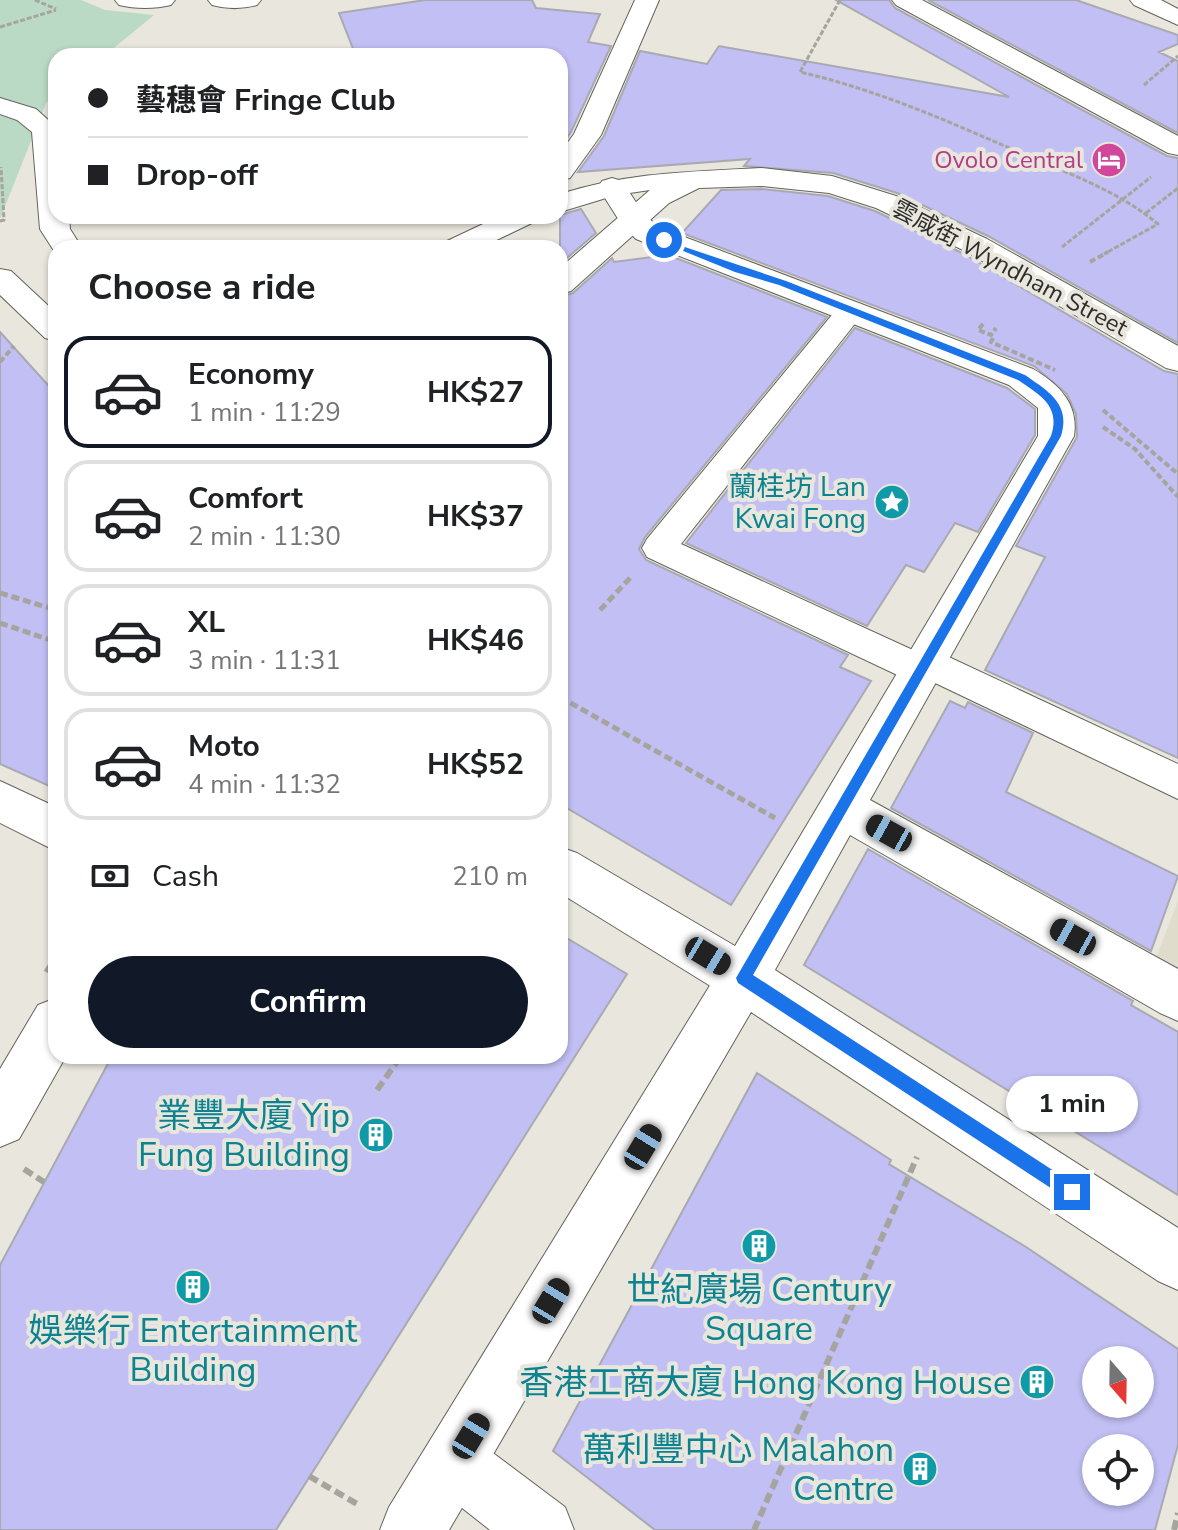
<!DOCTYPE html>
<meta charset="utf-8">
<style>
:root{--surface:#fff;--page:#f6f6f6;--text:#202124;--muted:#757577;--line:#e0e0e0;--accent:#111827}
body{margin:0;font-family:"Nunito Sans","Noto Sans TC",sans-serif;background:var(--page);color:var(--text);height:100vh;display:flex;flex-direction:column;font-size:30px;white-space:nowrap}
*{box-sizing:border-box;margin:0}
p{font-size:26px;color:var(--muted)}
.icon{flex:none;width:44px;height:44px;fill:none;stroke:currentColor;stroke-width:2;stroke-linecap:round;stroke-linejoin:round}
.map{position:relative;flex:1;overflow:hidden}
.details{position:absolute;left:48px;top:240px;width:520px;height:824px;display:flex;flex-direction:column;background:var(--surface);border-radius:24px;box-shadow:0 2px 6px #0004}
.details>*{flex:none}
.banner{position:absolute;left:48px;top:48px;width:520px;height:176px;border-radius:24px;box-shadow:0 2px 6px #0004;display:grid;align-content:center;height:176px;padding:0 40px;background:var(--surface)}
.needle{width:52px;rotate:160deg}
.fabs{position:absolute;left:1082px;top:1346px;display:grid;gap:16px}
.fabs a{display:grid;place-items:center;width:72px;height:72px;border-radius:50%;background:var(--surface);box-shadow:0 2px 6px #0004;font-size:40px}
.end{position:absolute;width:36px;height:36px;margin:-18px;border:10px solid #1a73e8;background:#fff;box-shadow:0 0 0 4px #fff}
.from{border-radius:50%}
.bubble{position:absolute;height:56px;border-radius:28px;background:var(--surface);box-shadow:0 2px 6px #0004;font-size:26px;font-weight:700;line-height:56px;text-align:center}
.car{position:absolute;width:24px;height:48px;margin:-24px -12px;border-radius:10px;box-shadow:0 0 6px 2px #0007;background:linear-gradient(#222 24%,#8ab4d8 0 40%,#222 0 76%,#8ab4d8 0 86%,#222 0)}
.banner b{display:flex;align-items:center;gap:28px;height:76px;font-size:30px}
.banner b+b{border-top:2px solid var(--line)}
.banner i{width:20px;height:20px;background:var(--text)}
ul{padding:0;list-style:none}
li{display:flex;align-items:center;gap:24px;height:112px;margin:0 16px 12px;padding:0 24px;border:4px solid var(--line);border-radius:24px}
li div{flex:1}
li b{display:block;font-size:30px}
li em{font-style:normal;font-weight:700}
li.active{border-color:var(--accent)}
li>.icon{width:72px;height:72px;stroke-width:1.5}
h2{padding:0 40px;font-size:36px;line-height:96px}
.pay{display:flex;align-items:center;gap:20px;height:88px;padding:0 40px;font-size:30px}
.pay p{margin-inline-start:auto}
.cta{display:flex;gap:16px;margin-top:auto;padding:16px 40px}
.cta a{flex:1;height:92px;border-radius:48px;background:var(--accent);color:#fff;font-size:32px;font-weight:700;line-height:92px;text-align:center}
.map>svg:first-child{display:block}
.built{fill:#dfdccc}
.green{fill:#badac5}
.building{fill:#c1bff3;stroke:#a9a9b2;stroke-width:2;fill-rule:evenodd}
.lines{fill:none;stroke-linecap:round;stroke-linejoin:round}
.pedestrian-casing{stroke:#65645c;stroke-width:2}
.minor-casing{stroke:#65645c;stroke-width:2}
.tertiary-casing{stroke:#65645c;stroke-width:2}
.secondary-casing{stroke:#65645c;stroke-width:2}
.path-far3{stroke:#a6a49e;stroke-width:3;stroke-dasharray:5 2;stroke-linecap:butt}
.path-far2{stroke:#a6a49e;stroke-width:4;stroke-dasharray:6 3;stroke-linecap:butt}
.path-far1{stroke:#a6a49e;stroke-width:5;stroke-dasharray:8 4;stroke-linecap:butt}
.path{stroke:#a6a49e;stroke-width:6;stroke-dasharray:10 5;stroke-linecap:butt}
.pedestrian{fill:#fff;fill-rule:evenodd}
.minor{fill:#fff;fill-rule:evenodd}
.tertiary{fill:#fff;fill-rule:evenodd}
.secondary{fill:#fff;fill-rule:evenodd}
.path-bridge{stroke:#a6a49e;stroke-width:4;stroke-dasharray:6 3;stroke-linecap:butt}
.route{fill:#1a73e8}
.labels{text-anchor:middle;stroke-width:8;stroke-linejoin:round;paint-order:stroke}
.far-hotel-label{font-size:24px;fill:#b23c85;stroke:#e8e6dd;text-anchor:end}
.far-street-label{font-size:24px;fill:#2f2e2b;stroke:#e8e6dd}
.culture-label{font-size:28px;fill:#0d838f;stroke:#e8e6dd;text-anchor:end}
.near-culture-label{font-size:34px;fill:#0d838f;stroke:#e8e6dd;text-anchor:end}
</style>
<div class="map">
<svg width="1178" height="1530" viewBox="0 0 1178 1530">
<rect width="100%" height="100%" fill="#e8e6dd"/>
<path class="built" d="M1178 901V988L1150 973Z"/>
<path class="green" d="M0 0H81L105 10 154 15 104 56H56V95L46 103 0 219Z"/>
<path class="building" d="M425 0H532L536 8 600 14 588 42 611 46 571 132 560 148V56H356L339 13Z
M836 0H889L895 8 1167 156 1178 158V343L988 236 897 193 833 173 744 166 750 159 578 172 604 136 640 51 707 64 719 46 1009 97Z
M928 0H1076L1178 35V44L1159 52 1178 61V133Z
M761 189 828 196 875 211 964 254 1164 371 1178 374V758L985 670 1045 557 1016 546 1077 437 1076 414 1067 394 1034 366 682 233 721 190Z
M581 209 596 233 560 264V215Z
M663 253 827 317 645 537 639 549 646 560 848 655 840 667 871 681 731 905 560 804V297L573 293 612 258 614 262 660 256Z
M855 328 1007 388 1035 409V435L978 532 955 523 924 572 906 565 867 626 686 543Z
M0 332 56 394V789L0 764Z
M950 701 965 708 968 702 1033 733 1006 792 1178 876 1151 951 891 808Z
M868 849 1133 1001 1131 1005 1178 1032V1195L804 965Z
M560 934 627 974 276 1530H0V1265L112 1056H560Z
M757 1073 891 1160 889 1164 1026 1247 1178 1349V1445L1155 1530H655L553 1451ZM1096 1360H1140V1404H1096ZM1096 1448H1140V1492H1096Z"/>
<g class="lines">
<defs>
<path id="pedestrian" d="M851 301 861 304 865 310 861 316 681 544 915 651 925 648 938 652 1178 764V799L931 681 921 685 908 680 647 557 642 548 647 539 841 304Z"/>
<path id="minor" d="M612 178 622 181 643 213 658 227 1033 369C1059 384 1079 404 1074 436L870 800 1178 969V1021L1160 1013 850 835 761 995 743 1002 725 995 560 893V847L577 853 735 946 1038 436V408L1009 385 636 239 622 225 598 187 602 181Z
M0 781 56 807V851L0 823Z
M455 1432 477 1441 565 1507 574 1530H490L433 1485 424 1463 433 1441Z"/>
<path id="tertiary" d="M635 0H659L601 135 570 178 560 180V153L574 134Z
M892 0H922L1178 136V155L1168 153 896 5Z
M0 98 36 109 56 127V216H69L70 229 82 248H56V254L40 229 32 132 17 120 0 114Z
M761 168 832 176 896 196 987 239 1178 346V371L1166 368 965 251 876 208 829 193 761 186 699 188 669 203 571 291 560 294V268L650 190 616 195 560 212V194C632 172 687 172 761 168Z
M500 216H539L534 222 480 248H441L445 242Z
M0 269 11 271 56 313V341L45 338 0 295Z
M743 954 761 961 1178 1228V1290L1158 1281 751 1012 449 1530H380L389 1507 725 961Z
M56 998V1056H66L19 1139 0 1147V1069L38 1005Z"/>
<path id="secondary" d="M115 0H175L171 5C155 9 135 9 119 5Z
M208 0H261L257 5C243 9 226 9 212 5Z
M1130 0H1161L1178 9V25L1134 5Z"/>
</defs>
<use href="#pedestrian" class="pedestrian-casing"/>
<use href="#minor" class="minor-casing"/>
<use href="#tertiary" class="tertiary-casing"/>
<use href="#secondary" class="secondary-casing"/>
<path class="path-far3" d="M35 0 56 9
M840 0 800 72C878 90 950 122 1023 154 1070 174 1118 191 1158 224L1104 254
M0 27 56 10
M1144 85 1178 56
M1146 213 1178 188
M0 221 4 220 1 167
M1062 247 1151 177"/>
<path class="path-far2" d="M1090 262 1108 252
M0 362 14 346
M1103 410 1178 474
M1103 427 1135 449 1178 497"/>
<path class="path-far1" d="M0 593 56 610
M600 610 631 577
M0 623 56 642
M560 697 775 818
M46 972 56 956"/>
<path class="path" d="M377 1090 401 1056
M24 1169 44 1182
M309 1476 357 1504
M754 1530 917 1157
M1174 1530 1178 1513"/>
<use href="#pedestrian" class="pedestrian"/>
<use href="#minor" class="minor"/>
<use href="#tertiary" class="tertiary"/>
<use href="#secondary" class="secondary"/>
<path class="path-bridge" d="M983 324 978 330 991 335 996 328
M993 338 991 342 1055 370"/>
</g>
<path class="route" d="M661 239 786 281 1025 375C1048 391 1071 404 1061 436L753 975 1077 1186V1198H1066L738 983 736 978 1051 436C1061 406 1040 395 1018 380L779 285 735 272 661 242Z"/>
<defs>
<symbol id="hotel-disc" viewBox="-11 -11 22 22"><circle r="9.5" fill="#d1479c" stroke="#e8e6dd"/><path d="M-6-4.5h1.5V1H6V5H4.5V3h-9V5H-6ZM-4 0a1.8 1.8 0 1 1 3.6 0ZM.5 0V-2.5h3Q6-2.5 6 0Z" fill="#fff"/></symbol>
<symbol id="sight-disc" viewBox="-11 -11 22 22"><circle r="9.5" fill="#0f9aa8" stroke="#e8e6dd"/><path d="M0-6L1.8-2.2L6-1.7L2.9 1.2L3.7 5.4L0 3.3L-3.7 5.4L-2.9 1.2L-6-1.7L-1.8-2.2Z" fill="#fff"/></symbol>
<symbol id="building-disc" viewBox="-11 -11 22 22"><circle r="9.5" fill="#0f9aa8" stroke="#e8e6dd"/><path d="M-4-6H4V6H1V3H-1V6H-4ZM-2.5-4.3h1.7v1.8h-1.7ZM.8-4.3h1.7v1.8H.8ZM-2.5-1h1.7V.8h-1.7ZM.8-1h1.7V.8H.8Z" fill="#fff"/></symbol>
</defs>
<g fill-rule="evenodd">
<use href="#hotel-disc" x="1089" y="140" width="40" height="40"/>
<use href="#sight-disc" x="872" y="482" width="40" height="40"/>
<use href="#building-disc" x="356" y="1115" width="40" height="40"/>
<use href="#building-disc" x="739" y="1226" width="40" height="40"/>
<use href="#building-disc" x="173" y="1267" width="40" height="40"/>
<use href="#building-disc" x="1017" y="1362" width="40" height="40"/>
<use href="#building-disc" x="900" y="1449" width="40" height="40"/>
</g>
<g class="labels">
<g class="far-hotel-label">
<text x="1083" y="168">Ovolo Central</text>
</g>
<g class="far-street-label">
<text transform="translate(1010 268) rotate(28)" y="8">雲咸街 Wyndham Street</text>
</g>
<g class="culture-label">
<text x="866" y="496">蘭桂坊 Lan<tspan x="866" dy="32">Kwai Fong</tspan></text>
</g>
<g class="near-culture-label">
<text x="350" y="1127">業豐大廈 Yip<tspan x="350" dy="39">Fung Building</tspan></text>
<text x="759" y="1301" text-anchor="middle">世紀廣場 Century<tspan x="759" dy="39">Square</tspan></text>
<text x="193" y="1342" text-anchor="middle">娛樂行 Entertainment<tspan x="193" dy="39">Building</tspan></text>
<text x="1011" y="1394">香港工商大廈 Hong Kong House</text>
<text x="894" y="1461">萬利豐中心 Malahon<tspan x="894" dy="39">Centre</tspan></text>
</g>
</g>
</svg>
<div class="fabs">
<a><svg class="needle" viewBox="-14 -14 28 28"><path d="M0-13l5 13h-10z" fill="#e53935"/><path d="M0 13l5-13h-10z" fill="#757577"/></svg></a>
<a><svg class="icon" aria-label="locate" viewBox="0 0 24 24"><circle cx="12" cy="12" r="6"/><path d="M12 2v4M12 18v4M2 12h4M18 12h4"/></svg></a>
</div>
<i class="end from" style="left:664px;top:240px"></i>
<i class="end" style="left:1072px;top:1192px"></i>
<div class="bubble" style="left:1006px;top:1076px;width:132px">1 min</div>
<i class="car" style="left:889px;top:833px;rotate:299deg"></i>
<i class="car" style="left:1073px;top:937px;rotate:299deg"></i>
<i class="car" style="left:708px;top:956px;rotate:121deg"></i>
<i class="car" style="left:643px;top:1147px;rotate:31deg"></i>
<i class="car" style="left:551px;top:1301px;rotate:31deg"></i>
<i class="car" style="left:471px;top:1436px;rotate:31deg"></i>
<div class="banner">
<b><i class="from"></i>藝穗會 Fringe Club</b>
<b><i></i>Drop-off</b>
</div>
<section class="details">
<h2>Choose a ride</h2>
<ul>
<li class="active"><svg class="icon" aria-label="car" viewBox="0 0 24 24"><path d="M5 17H2v-5l4-1 3-4h7l3 4 3 1v5h-3M9 17h6M6 11h13"/><circle cx="7" cy="17" r="2"/><circle cx="17" cy="17" r="2"/></svg><div><b>Economy</b><p>1 min · 11:29</p></div><em>HK$27</em></li>
<li><svg class="icon" aria-label="car" viewBox="0 0 24 24"><path d="M5 17H2v-5l4-1 3-4h7l3 4 3 1v5h-3M9 17h6M6 11h13"/><circle cx="7" cy="17" r="2"/><circle cx="17" cy="17" r="2"/></svg><div><b>Comfort</b><p>2 min · 11:30</p></div><em>HK$37</em></li>
<li><svg class="icon" aria-label="car" viewBox="0 0 24 24"><path d="M5 17H2v-5l4-1 3-4h7l3 4 3 1v5h-3M9 17h6M6 11h13"/><circle cx="7" cy="17" r="2"/><circle cx="17" cy="17" r="2"/></svg><div><b>XL</b><p>3 min · 11:31</p></div><em>HK$46</em></li>
<li><svg class="icon" aria-label="car" viewBox="0 0 24 24"><path d="M5 17H2v-5l4-1 3-4h7l3 4 3 1v5h-3M9 17h6M6 11h13"/><circle cx="7" cy="17" r="2"/><circle cx="17" cy="17" r="2"/></svg><div><b>Moto</b><p>4 min · 11:32</p></div><em>HK$52</em></li>
</ul>
<div class="pay"><svg class="icon" aria-label="cash" viewBox="0 0 24 24"><path d="M3 7h18v10H3z"/><circle cx="12" cy="12" r="2"/></svg>Cash<p>210 m</p></div>
<div class="cta"><a>Confirm</a></div>
</section>
</div>
